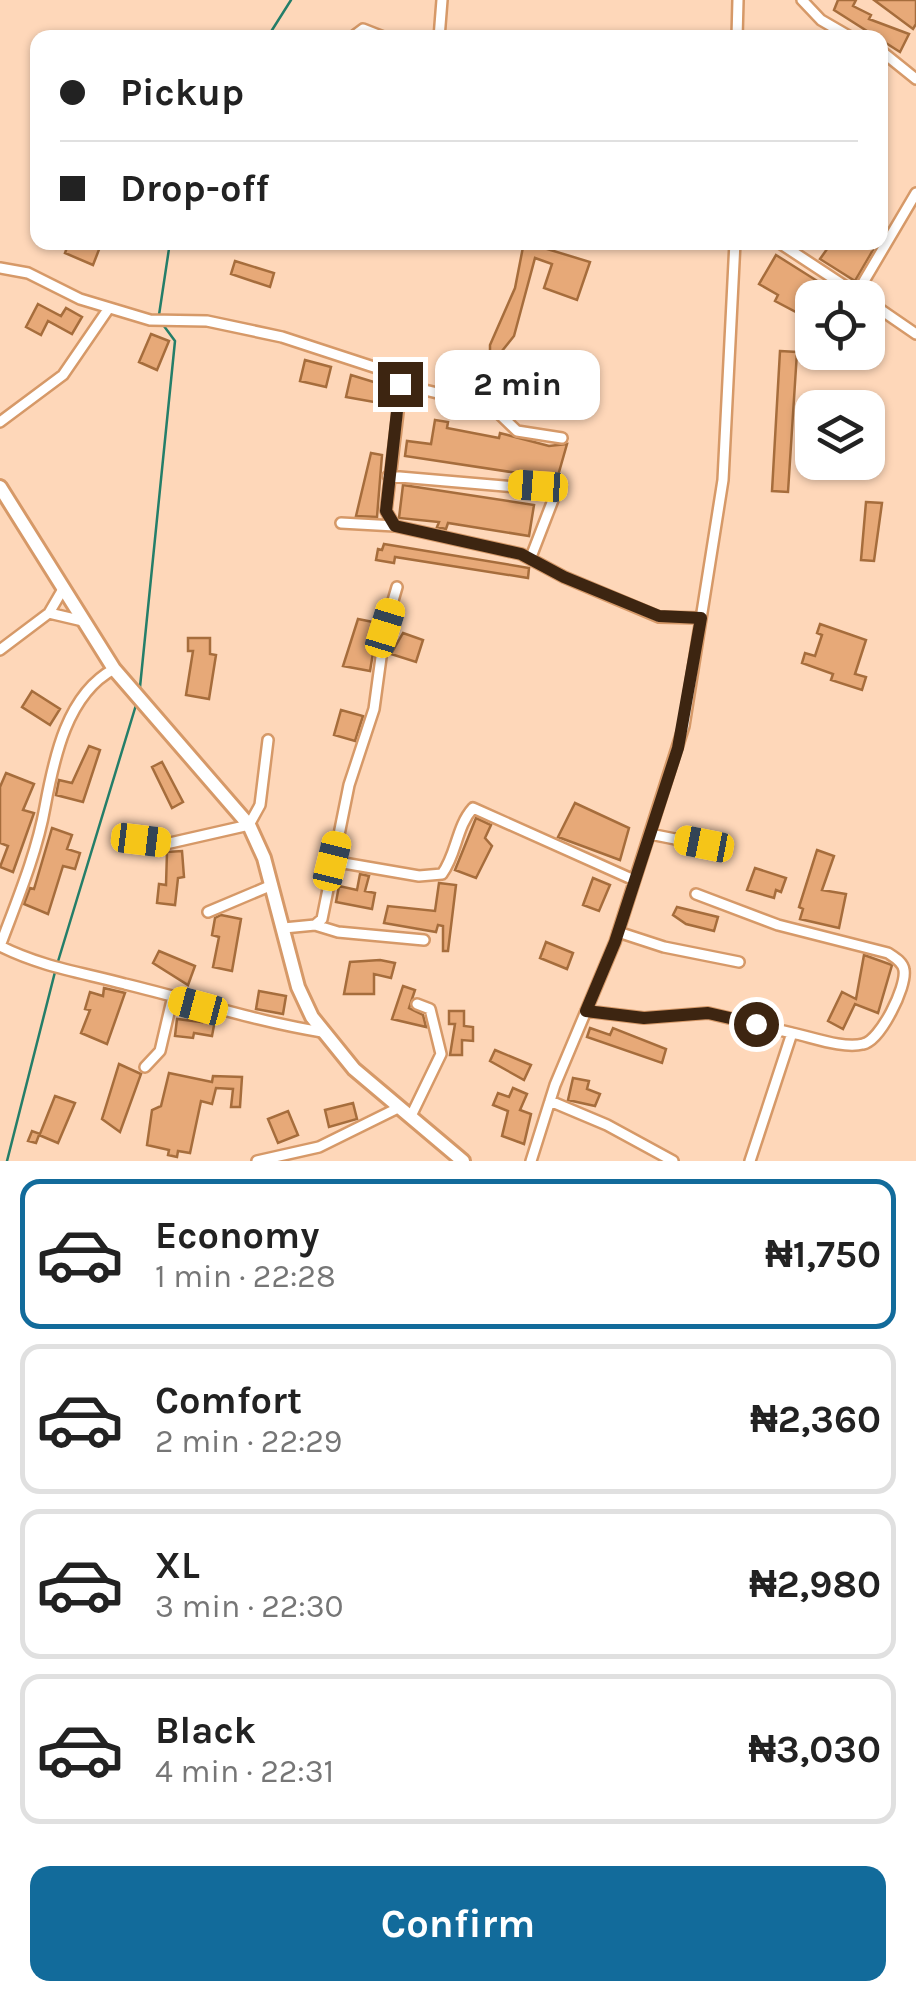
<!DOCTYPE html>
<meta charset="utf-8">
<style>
:root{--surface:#fff;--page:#f6f6f6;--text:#222;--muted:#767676;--line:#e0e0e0;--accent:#126b9b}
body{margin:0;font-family:Karla,sans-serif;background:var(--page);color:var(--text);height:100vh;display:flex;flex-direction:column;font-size:38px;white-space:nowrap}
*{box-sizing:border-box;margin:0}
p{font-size:32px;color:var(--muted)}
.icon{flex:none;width:55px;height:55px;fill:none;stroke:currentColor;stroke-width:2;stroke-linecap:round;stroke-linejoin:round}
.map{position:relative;height:1161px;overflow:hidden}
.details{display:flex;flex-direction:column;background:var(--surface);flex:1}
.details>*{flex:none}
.top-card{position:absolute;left:30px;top:30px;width:858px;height:220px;border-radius:20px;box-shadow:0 2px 8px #0004;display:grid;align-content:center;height:220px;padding:0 30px;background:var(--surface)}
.controls{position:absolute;left:795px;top:280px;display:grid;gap:20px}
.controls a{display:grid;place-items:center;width:90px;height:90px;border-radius:20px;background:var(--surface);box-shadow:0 2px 8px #0004;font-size:50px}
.end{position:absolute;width:45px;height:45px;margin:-22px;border:12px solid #3d2511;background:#fff;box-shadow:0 0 0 5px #fff}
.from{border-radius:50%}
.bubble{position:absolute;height:70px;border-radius:20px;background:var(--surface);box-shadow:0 2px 8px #0004;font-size:32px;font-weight:700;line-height:70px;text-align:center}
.car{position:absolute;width:30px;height:60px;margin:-30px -15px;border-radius:12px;box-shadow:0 0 8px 2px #0007;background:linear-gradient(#f5c518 24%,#345 0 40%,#f5c518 0 76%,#345 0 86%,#f5c518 0)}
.top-card b{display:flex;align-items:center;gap:35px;height:95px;font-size:38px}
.top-card b+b{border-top:2px solid var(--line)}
.top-card i{width:25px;height:25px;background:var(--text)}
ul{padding:18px 0 0;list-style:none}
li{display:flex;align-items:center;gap:30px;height:150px;margin:0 20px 15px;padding:0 10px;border:5px solid var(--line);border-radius:20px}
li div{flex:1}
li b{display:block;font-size:38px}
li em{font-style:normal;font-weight:700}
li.current{border-color:var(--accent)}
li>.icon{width:90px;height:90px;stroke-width:1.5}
.action{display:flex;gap:20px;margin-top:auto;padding:20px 30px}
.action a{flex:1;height:115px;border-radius:20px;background:var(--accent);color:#fff;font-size:40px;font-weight:700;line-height:115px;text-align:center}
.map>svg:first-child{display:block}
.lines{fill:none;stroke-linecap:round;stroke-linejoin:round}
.stream{stroke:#247e69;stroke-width:2.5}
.building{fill:#e7a978;stroke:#a66d3c;stroke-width:2.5}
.street-casing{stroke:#d69968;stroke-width:14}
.secondary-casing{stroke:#d69968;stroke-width:18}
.street{stroke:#fff;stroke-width:9}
.secondary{stroke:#fff;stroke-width:12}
.route{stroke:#3d2511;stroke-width:12}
</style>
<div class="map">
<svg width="916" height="1161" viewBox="0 0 916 1161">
<rect width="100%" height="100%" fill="#fed7b9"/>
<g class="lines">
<path class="stream" d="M267 38 291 0
M159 315 170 242
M140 687 175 341 161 322
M7 1161 56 968 136 705"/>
</g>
<path class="building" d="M838 0H856L853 6 871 15 869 19 909 34 900 52 834 10Z
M874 0H916V24L913 29Z
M69 242 100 247 93 265 65 253Z
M524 242 590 262 577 300 544 288 552 264 535 258 514 336 498 356 490 352V345L515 288Z
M832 242H864L873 250 855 281 820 259Z
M776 255 830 289 824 298 806 294 796 312 775 301 778 295 759 284Z
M235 261 274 273 270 287 231 274Z
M38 304 61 316 66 308 82 317 72 334 48 321 41 335 26 327Z
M151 334 169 341 157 370 139 362Z
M780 351 797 352 788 492 772 491Z
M305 360 331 367 326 387 300 381Z
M351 375 390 387 391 405 346 397Z
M435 420 448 422 447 428 499 438 500 433 549 446 567 444 557 479 405 456 407 441 431 444Z
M371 453 382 455 377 517 356 516Z
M403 485 534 505 529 536 448 523 446 529 437 527 439 522 399 518Z
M866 502 882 503 874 561 861 560Z
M384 544 529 568 528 578 395 557 394 563 376 560 378 549 382 550Z
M358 619 378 623 370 671 343 666Z
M820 624 866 640 855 674 866 677 862 690 831 680 833 674 802 663 805 653 815 656 822 635 817 633Z
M403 633 423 640 416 662 391 654Z
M188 638H210V654L216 655 209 699 186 695 193 651H188Z
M32 691 60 709 50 725 22 707Z
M341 710 363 716 355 741 334 735Z
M89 746 100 750 83 802 56 795 59 780 72 783Z
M162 762 183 802 172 808 152 767Z
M6 773 34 784 23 810 34 813 13 872 0 867 8 846 0 843V787Z
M575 803 629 828 620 860 558 837Z
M476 818 491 825 485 838 492 846 476 878 455 870Z
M52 828 72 835 67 849 80 853 75 869 63 866 48 914 24 904 30 888 34 889Z
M817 850 834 856 822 890 846 894 839 928 800 919 803 909 799 907Z
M182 851 184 877 178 878 175 905 157 903 159 884 166 885 167 852Z
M755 868 786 878 781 892 776 890 774 898 747 890Z
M360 874 369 876 365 891 375 893 372 909 336 902 339 886 357 890Z
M593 878 610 885 599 911 583 905Z
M439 883 456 885 448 951H443V926L438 925 436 932 384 923 388 906 435 911Z
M677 907 718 917 714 931 686 924 673 915Z
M221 915 241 919 232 971 213 967 219 937 212 935 215 918Z
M546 942 573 953 567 969 540 958Z
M159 951 195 966 188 985 153 963Z
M864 955 892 965 878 1013 855 1004 843 1029 828 1021 842 992 856 999Z
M380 960 395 963 391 978 374 974V994H344L350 962Z
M403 986 415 990 409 1008 423 1015 426 1027 392 1019Z
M104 988 125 993 107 1044 81 1033 90 1010 85 1009 90 992 103 996Z
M259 991 286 996 283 1014 256 1009Z
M449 1011H464V1026L473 1027V1041L462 1040V1055H450L455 1024H449Z
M203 1017 215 1020 212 1036 194 1033 193 1038 175 1036 177 1019 202 1022Z
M590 1028 610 1035 613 1028 666 1049 662 1063 587 1037Z
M495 1050 531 1065 524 1080 490 1061Z
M119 1064 141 1074 120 1132 102 1119Z
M169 1073 212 1082 213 1076 242 1077 240 1107H231L233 1089 216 1088 212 1104 201 1101 190 1153 178 1151 177 1157 168 1155 169 1150 147 1145 152 1110 161 1106Z
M573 1078 589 1081 587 1089 600 1094 595 1106 568 1100Z
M513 1088 527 1094 520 1110 531 1114 524 1144 502 1136 508 1111 493 1105 498 1093 509 1097Z
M55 1096 75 1103 58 1143 39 1135 36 1143 28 1141 32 1131 40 1134Z
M353 1103 357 1119 329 1127 325 1110Z
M288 1111 298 1135 278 1143 268 1119Z"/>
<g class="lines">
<defs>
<path id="street" d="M802 0 821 20 852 38
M351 38 363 29 386 38
M439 38 442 0
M737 38 738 0
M880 50 916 79
M778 242 863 298
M0 268 28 273 80 299 150 320 207 321 282 337 389 372 401 388 386 511 395 526
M857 293 916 193
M868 301 916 334
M400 384 491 406 517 431 562 438
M491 406 514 361
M0 422 63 375 109 308
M388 476 551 490 553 500 531 557
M341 523 395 526 521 554 564 577 659 617 701 618
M49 613 83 621
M0 650 49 613 63 589
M650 834 705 845
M141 839 170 843 249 825 260 805 268 740
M332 861 419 876 442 874C457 854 456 827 473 808L634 880
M696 894 778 925 888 953C894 957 903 962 904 970 907 987 880 1041 863 1044 843 1049 812 1037 792 1033
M208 912 272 885
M315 925 338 932 424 940
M284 928 315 925 322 919 349 785 374 709 385 628 397 587
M618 932 664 947 739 962
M0 946C42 967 80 972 125 984 192 1000 254 1021 322 1032
M0 946C16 903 37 853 45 807 54 758 67 694 114 669
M586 1011 644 1018 708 1013 792 1033 750 1161
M145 1067 160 1051 172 1000
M550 1101 607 1125 673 1161
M411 1116 441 1054 430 1009 417 1004
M257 1161 319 1147 400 1107
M531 1161 555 1085 615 942 684 726 723 480 735 242"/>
<path id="secondary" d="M0 487 114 669 249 825 264 858 298 987 312 1017 354 1069 463 1161"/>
</defs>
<use href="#street" class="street-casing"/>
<use href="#secondary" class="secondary-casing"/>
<use href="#street" class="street"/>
<use href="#secondary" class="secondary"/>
</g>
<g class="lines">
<path class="route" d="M400 384 386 511 395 526 521 554 564 577 659 616 701 618 678 748 615 942 586 1011 644 1018 708 1013 756 1024"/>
</g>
</svg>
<div class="controls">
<a><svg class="icon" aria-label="locate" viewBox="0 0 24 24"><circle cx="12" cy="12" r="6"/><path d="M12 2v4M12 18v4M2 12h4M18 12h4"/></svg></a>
<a><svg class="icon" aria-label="layers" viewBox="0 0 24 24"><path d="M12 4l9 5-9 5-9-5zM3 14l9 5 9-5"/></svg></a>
</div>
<i class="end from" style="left:756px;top:1024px"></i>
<i class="end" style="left:400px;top:384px"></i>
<div class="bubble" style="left:435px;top:350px;width:165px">2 min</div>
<i class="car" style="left:538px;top:486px;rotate:274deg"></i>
<i class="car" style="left:385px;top:628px;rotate:17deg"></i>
<i class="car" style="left:141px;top:840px;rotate:97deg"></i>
<i class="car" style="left:704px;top:844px;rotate:281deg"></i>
<i class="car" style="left:332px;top:861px;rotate:14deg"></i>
<i class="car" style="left:198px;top:1006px;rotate:285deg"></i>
<div class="top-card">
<b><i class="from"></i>Pickup</b>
<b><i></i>Drop-off</b>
</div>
</div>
<section class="details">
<ul>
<li class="current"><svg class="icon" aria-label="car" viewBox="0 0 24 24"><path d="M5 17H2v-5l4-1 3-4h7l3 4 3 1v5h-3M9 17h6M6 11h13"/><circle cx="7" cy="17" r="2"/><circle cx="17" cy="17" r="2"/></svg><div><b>Economy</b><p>1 min · 22:28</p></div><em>₦1,750</em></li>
<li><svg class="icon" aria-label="car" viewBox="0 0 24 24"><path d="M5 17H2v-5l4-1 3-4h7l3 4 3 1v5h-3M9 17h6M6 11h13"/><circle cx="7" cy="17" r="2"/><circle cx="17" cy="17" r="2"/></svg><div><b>Comfort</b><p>2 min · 22:29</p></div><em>₦2,360</em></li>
<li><svg class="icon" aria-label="car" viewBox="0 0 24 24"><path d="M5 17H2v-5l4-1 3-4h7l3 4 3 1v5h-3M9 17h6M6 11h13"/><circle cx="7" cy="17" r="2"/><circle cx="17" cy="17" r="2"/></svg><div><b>XL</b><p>3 min · 22:30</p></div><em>₦2,980</em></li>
<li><svg class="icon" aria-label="car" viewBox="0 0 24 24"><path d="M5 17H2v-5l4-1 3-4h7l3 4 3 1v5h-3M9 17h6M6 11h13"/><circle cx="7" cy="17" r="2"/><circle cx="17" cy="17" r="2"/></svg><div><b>Black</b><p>4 min · 22:31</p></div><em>₦3,030</em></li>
</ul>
<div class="action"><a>Confirm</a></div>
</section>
